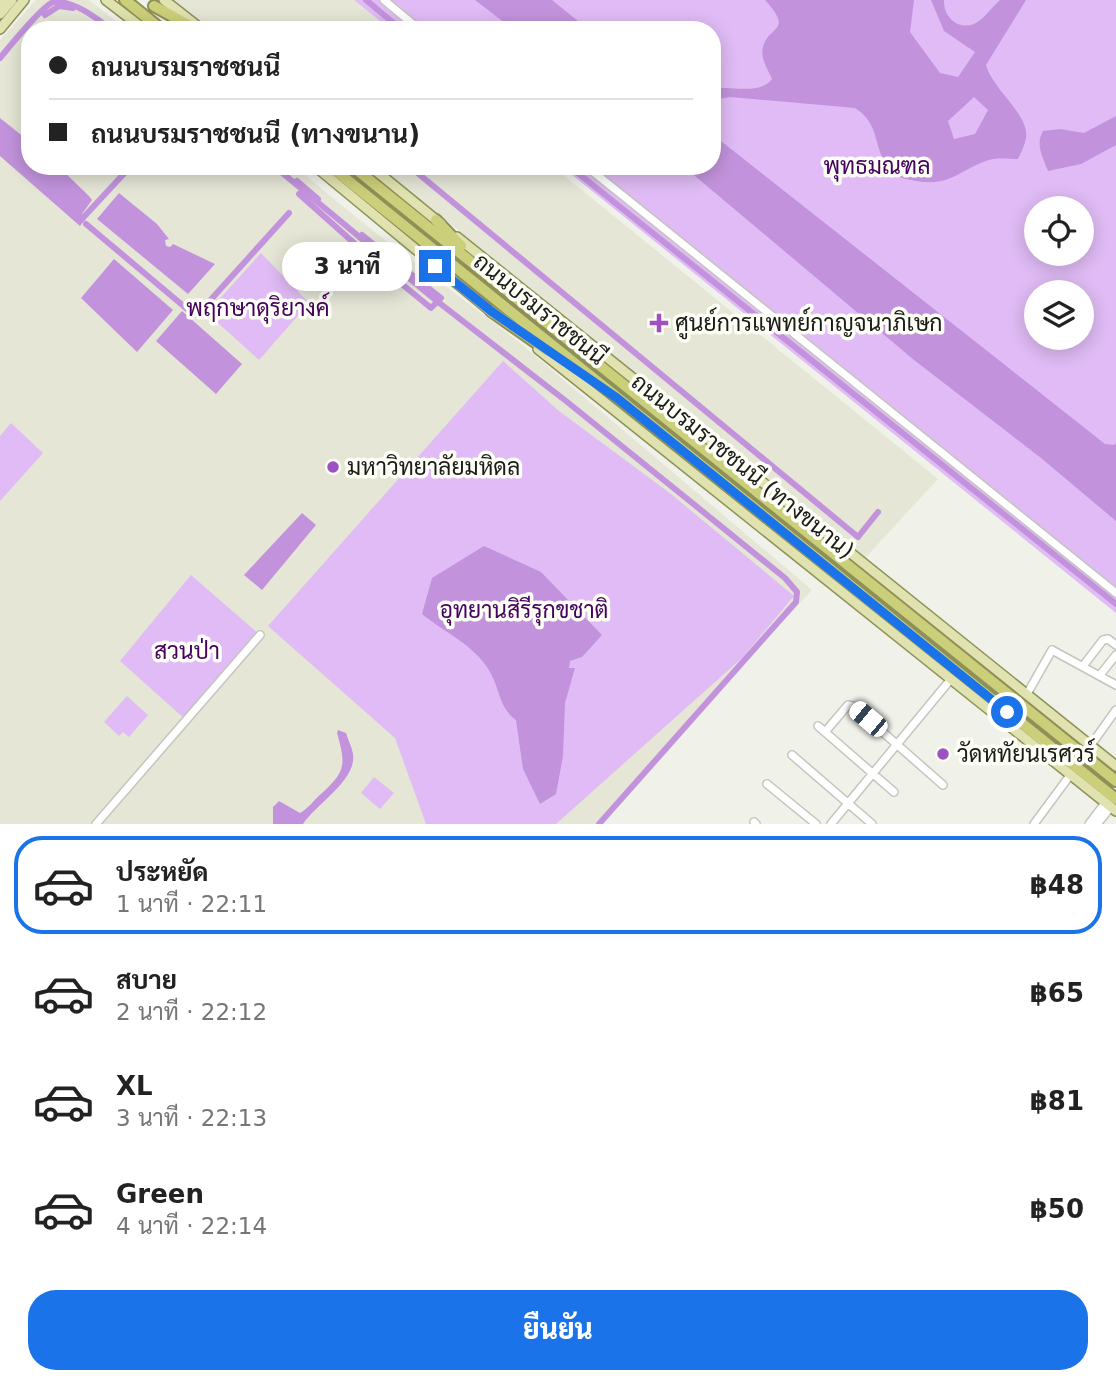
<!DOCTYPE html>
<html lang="th">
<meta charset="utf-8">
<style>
:root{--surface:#fff;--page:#f6f6f6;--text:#222;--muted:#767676;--line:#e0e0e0;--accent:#1a73e8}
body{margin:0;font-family:"DejaVu Sans",Sarabun,sans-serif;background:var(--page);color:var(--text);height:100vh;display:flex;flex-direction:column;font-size:26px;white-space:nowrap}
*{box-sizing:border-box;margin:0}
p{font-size:23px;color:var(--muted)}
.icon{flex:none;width:38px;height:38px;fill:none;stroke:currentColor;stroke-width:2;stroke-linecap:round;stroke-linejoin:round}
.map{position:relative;height:824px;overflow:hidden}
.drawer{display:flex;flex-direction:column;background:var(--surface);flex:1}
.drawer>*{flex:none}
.guide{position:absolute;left:21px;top:21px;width:700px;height:154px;border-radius:28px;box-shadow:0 4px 18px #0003;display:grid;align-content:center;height:154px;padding:0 28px;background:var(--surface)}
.controls{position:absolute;left:1024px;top:196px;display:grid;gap:14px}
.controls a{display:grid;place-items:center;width:70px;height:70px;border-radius:50%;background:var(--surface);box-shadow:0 4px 18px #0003;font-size:35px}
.end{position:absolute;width:32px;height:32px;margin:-16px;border:9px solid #1a73e8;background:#fff;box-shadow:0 0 0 4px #fff}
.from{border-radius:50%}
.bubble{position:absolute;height:49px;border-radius:24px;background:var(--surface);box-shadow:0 4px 18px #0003;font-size:23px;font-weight:800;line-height:49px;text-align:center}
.car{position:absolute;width:21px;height:42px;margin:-21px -10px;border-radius:9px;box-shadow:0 0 5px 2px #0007;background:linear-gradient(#fff 24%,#345 0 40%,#fff 0 76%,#345 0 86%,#fff 0)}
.guide b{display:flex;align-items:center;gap:24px;height:66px;font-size:26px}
.guide b+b{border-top:2px solid var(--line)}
.guide i{width:18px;height:18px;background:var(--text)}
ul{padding:12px 0 0;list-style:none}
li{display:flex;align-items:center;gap:21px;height:98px;margin:0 14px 10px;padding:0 14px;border:4px solid transparent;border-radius:28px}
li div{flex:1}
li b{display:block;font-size:26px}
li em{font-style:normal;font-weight:800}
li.current{border-color:var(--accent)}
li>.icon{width:63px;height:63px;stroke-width:1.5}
.cta{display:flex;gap:14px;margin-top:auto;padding:14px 28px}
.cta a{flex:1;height:80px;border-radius:28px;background:var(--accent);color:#fff;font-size:28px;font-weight:800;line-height:80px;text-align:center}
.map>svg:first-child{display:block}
.built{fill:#e5e6d6}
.green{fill:#e0bbf5;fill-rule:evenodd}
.water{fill:#c293dc;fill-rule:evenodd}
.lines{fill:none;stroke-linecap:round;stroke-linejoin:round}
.canal{stroke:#c293dc;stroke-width:6}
.minor-casing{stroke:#c4c5bd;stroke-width:10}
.major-casing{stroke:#8e9058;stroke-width:12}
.highway-casing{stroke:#8e9058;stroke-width:14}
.minor{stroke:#fff;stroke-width:7}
.major{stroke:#e0e2af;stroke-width:9}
.highway{stroke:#cccf7a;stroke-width:10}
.route{stroke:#1a73e8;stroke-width:9}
.poi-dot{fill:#9d51c3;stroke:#fdfef6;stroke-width:2.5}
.labels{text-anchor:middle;stroke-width:7;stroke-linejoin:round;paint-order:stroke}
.park-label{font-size:23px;fill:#45025e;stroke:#fdfef6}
.street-label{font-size:23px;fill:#1b1b18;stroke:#fdfef6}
.poi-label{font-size:23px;fill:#1b1b18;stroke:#fdfef6;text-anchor:start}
</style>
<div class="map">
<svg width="1116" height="824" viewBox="0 0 1116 824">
<rect width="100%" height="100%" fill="#f0f1e9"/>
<path class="built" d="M36 0H89L127 30H30V166H294L372 230 520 343 812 590 595 824H0V40Z
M172 0H354L387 27 384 30H209Z
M379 166H552L938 479 865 558Z"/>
<path class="green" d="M354 0H1116V613L561 166H712V30H391ZM1036 208H1082V254H1036ZM1036 292H1082V338H1036Z
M261 253 309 303 259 360 207 313Z
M503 361 559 411 671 494 794 596 742 658 556 824H426L395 738 268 626Z
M11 423 43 453 0 501V436Z
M191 575 260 635 186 720 120 661Z
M127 696 148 715 129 737 123 732 119 736 104 722Z
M374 777 394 793 380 809 361 793Z"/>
<path class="water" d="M475 0H552L589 30H514Z
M765 0H914L910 32 940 73 958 77 975 52 944 31 931 0H944C943 19 962 33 979 21 985 17 993 6 1000 0H1026L986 65C992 89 1030 115 1026 138 1025 145 1021 152 1018 159 1009 159 995 157 986 161 954 173 949 188 911 180 901 178 894 176 888 167 872 145 881 125 855 108L730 97 712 100V88C730 86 760 95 772 79 768 70 760 58 763 47 769 25 794 32 765 0ZM974 97 988 110 975 134 954 139 948 121Z
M1116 116V145L1081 164 1048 171C1043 157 1035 145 1043 131L1060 129 1084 133Z
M0 118 30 142V166H58L89 196 92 200 82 214 86 218 80 226 0 156Z
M712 134 1105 444 1114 445 1116 443V521L1041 458 914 360 683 166H712Z
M119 193 157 224 169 239 165 240 166 246 170 247 173 244 215 264 188 294 97 219Z
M114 259 173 310 137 352 81 298Z
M182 311 242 364 216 394 156 341Z
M302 513 316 525 262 590 244 575Z
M484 546 541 572 602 635 582 657 570 661 569 668H575L565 703 563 756 556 794 540 804 523 769 516 720C499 708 500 689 490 672 475 645 445 633 422 614L432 578Z
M338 730 346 733C348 740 352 747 353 754 357 780 316 804 303 824H273V807L279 801 300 813C309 808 314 800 321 794 346 771 346 765 337 733Z"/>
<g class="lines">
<path class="canal" d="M366 0 402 30
M45 15 59 6 73 8
M0 58C11 45 40 8 53 2 74 0 97 18 111 30
M274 166 433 298 566 401 785 578 797 592 796 602 599 824
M409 166 858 537 878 512
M569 166 1116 604
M297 181 318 199
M299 194 381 267 431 308 441 298 362 235
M81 220 131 166
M86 224 193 314 197 315 289 213"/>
<defs>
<path id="minor" d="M384 0 420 30
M586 166 1116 593
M1083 666 1103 640 1108 639 1116 645
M1100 675 1116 655
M1027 694 1052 650 1116 685
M818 726 894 792
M825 732 848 705 853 706 943 785
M1091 745 1116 710
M792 755 872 824
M767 784 816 824
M754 822 756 824
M96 824 260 635
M831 824 951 679
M1034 824 1071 774
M1089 824 1105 803
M1097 824 1111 807"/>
<path id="major" d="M106 0 145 30
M164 0 196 25
M0 2 2 0
M0 14 12 0
M0 29 24 0
M315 166 494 314
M370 166 441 224
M457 237 1116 766
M538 349 1116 811"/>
<path id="highway" d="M125 0 162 30
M154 6 197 30
M330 166 1116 799
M352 166 1116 781
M436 220 461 246
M491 311 548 351"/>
</defs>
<use href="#minor" class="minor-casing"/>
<use href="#major" class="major-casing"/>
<use href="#highway" class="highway-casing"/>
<use href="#minor" class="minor"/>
<use href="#major" class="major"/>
<use href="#highway" class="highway"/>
</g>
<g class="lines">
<path class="route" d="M435 266 491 311 617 398 1007 712"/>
</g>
<g class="poi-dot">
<path d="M655.5 312.5h7v7h7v7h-7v7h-7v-7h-7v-7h7z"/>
<circle cx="333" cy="467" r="7"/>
<circle cx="943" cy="754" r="7"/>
</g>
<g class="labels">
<g class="park-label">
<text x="877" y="174">พุทธมณฑล</text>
<text x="258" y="316">พฤกษาดุริยางค์</text>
<text x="524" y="618">อุทยานสิรีรุกขชาติ</text>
<text x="187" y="659">สวนป่า</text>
</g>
<g class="street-label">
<text transform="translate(540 309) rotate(39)" y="8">ถนนบรมราชชนนี</text>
<text transform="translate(743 466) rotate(39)" y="8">ถนนบรมราชชนนี (ทางขนาน)</text>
</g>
<g class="poi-label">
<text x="675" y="331">ศูนย์การแพทย์กาญจนาภิเษก</text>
<text x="347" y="475">มหาวิทยาลัยมหิดล</text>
<text x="957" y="762">วัดหทัยนเรศวร์</text>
</g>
</g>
</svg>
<div class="controls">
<a><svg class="icon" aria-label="locate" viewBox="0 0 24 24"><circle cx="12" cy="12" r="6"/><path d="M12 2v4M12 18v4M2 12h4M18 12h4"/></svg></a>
<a><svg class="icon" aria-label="layers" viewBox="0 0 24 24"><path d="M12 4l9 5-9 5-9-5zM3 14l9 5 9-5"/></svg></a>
</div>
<i class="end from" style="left:1007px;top:712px"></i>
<i class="end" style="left:435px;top:266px"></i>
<div class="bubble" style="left:282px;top:242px;width:130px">3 นาที</div>
<i class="car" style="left:868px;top:719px;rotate:310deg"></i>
<div class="guide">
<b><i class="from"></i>ถนนบรมราชชนนี</b>
<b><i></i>ถนนบรมราชชนนี (ทางขนาน)</b>
</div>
</div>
<section class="drawer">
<ul>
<li class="current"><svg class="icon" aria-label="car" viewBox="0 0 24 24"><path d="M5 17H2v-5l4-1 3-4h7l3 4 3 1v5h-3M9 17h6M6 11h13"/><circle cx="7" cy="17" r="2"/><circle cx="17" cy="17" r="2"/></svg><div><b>ประหยัด</b><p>1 นาที · 22:11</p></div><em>฿48</em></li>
<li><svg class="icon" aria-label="car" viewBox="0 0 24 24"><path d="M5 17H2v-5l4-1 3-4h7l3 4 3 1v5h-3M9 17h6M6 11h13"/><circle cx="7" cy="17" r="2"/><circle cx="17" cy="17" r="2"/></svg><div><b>สบาย</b><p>2 นาที · 22:12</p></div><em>฿65</em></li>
<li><svg class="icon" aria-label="car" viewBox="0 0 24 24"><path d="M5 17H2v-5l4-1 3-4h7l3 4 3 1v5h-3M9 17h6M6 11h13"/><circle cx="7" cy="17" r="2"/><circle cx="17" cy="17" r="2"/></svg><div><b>XL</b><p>3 นาที · 22:13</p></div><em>฿81</em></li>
<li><svg class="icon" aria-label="car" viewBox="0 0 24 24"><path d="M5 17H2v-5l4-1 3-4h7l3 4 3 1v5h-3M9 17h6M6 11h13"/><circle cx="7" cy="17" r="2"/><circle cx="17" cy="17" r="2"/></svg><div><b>Green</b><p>4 นาที · 22:14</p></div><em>฿50</em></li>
</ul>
<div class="cta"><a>ยืนยัน</a></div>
</section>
